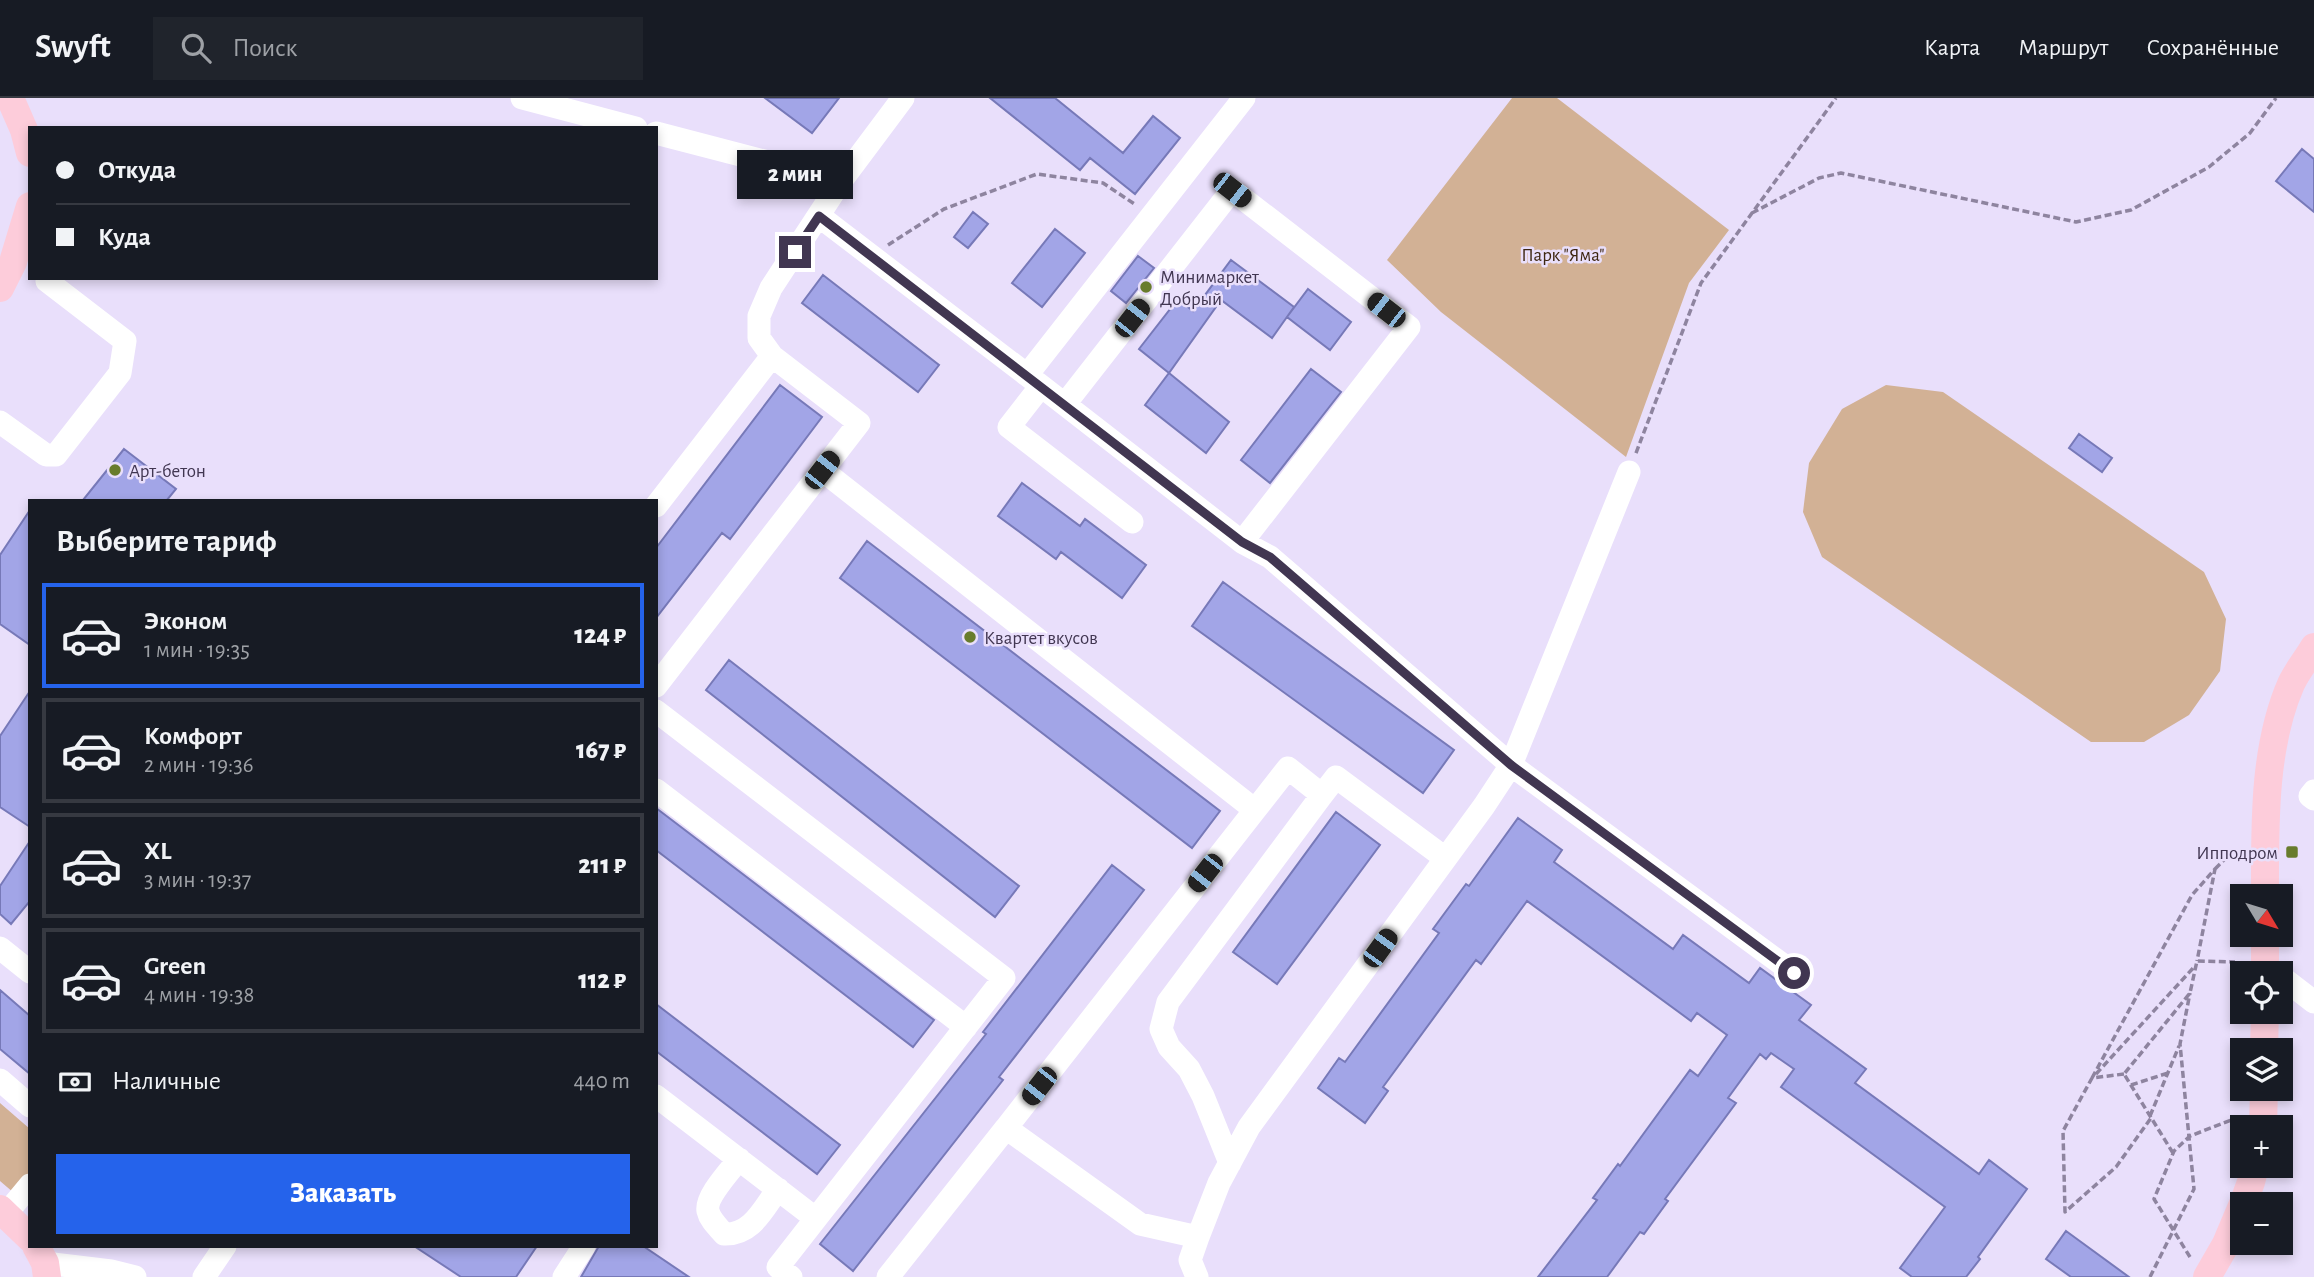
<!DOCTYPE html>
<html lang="ru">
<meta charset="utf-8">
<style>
:root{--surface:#171b24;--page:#20242c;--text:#f1f3f6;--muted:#9ea1a6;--line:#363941;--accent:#2563eb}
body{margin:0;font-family:"Alegreya Sans",sans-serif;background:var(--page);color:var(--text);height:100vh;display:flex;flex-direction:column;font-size:26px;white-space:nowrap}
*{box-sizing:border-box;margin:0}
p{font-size:23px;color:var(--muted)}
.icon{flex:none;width:38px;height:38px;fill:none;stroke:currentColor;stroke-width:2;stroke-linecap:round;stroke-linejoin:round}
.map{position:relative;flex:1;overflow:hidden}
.panel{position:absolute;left:28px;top:401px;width:630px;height:749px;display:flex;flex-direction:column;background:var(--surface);border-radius:0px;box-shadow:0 4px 10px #0003}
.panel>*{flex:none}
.top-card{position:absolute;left:28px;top:28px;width:630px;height:154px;border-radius:0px;box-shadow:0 4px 10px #0003;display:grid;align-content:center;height:154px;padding:0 28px;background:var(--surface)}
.needle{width:46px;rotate:128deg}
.controls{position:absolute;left:2230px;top:786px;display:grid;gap:14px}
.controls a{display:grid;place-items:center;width:63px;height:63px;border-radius:0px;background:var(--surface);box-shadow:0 4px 10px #0003;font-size:35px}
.end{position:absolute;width:32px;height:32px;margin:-16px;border:9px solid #413651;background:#fff;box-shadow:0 0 0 4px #fff}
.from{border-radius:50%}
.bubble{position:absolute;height:49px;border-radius:0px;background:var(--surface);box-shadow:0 4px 10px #0003;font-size:23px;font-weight:800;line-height:49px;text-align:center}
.car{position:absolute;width:21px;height:42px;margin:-21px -10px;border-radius:9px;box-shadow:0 0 5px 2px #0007;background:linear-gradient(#222 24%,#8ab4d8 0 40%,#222 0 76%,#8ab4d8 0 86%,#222 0)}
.top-card b{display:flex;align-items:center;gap:24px;height:66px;font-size:26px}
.top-card b+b{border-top:2px solid var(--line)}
.top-card i{width:18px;height:18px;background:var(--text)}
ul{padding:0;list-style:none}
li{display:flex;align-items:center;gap:21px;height:105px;margin:0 14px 10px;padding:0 14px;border:4px solid var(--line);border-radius:0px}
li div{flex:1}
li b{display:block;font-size:26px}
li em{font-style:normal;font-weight:800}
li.active{border-color:var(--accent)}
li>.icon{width:63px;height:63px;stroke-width:1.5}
h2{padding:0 28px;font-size:32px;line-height:84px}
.pay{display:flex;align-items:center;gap:18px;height:77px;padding:0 28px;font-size:26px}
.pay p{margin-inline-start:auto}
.primary-button{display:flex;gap:14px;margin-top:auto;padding:14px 28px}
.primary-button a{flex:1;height:80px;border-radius:0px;background:var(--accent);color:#fff;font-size:28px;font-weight:800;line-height:80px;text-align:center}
header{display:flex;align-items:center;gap:42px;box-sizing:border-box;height:98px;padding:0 35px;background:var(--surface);border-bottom:2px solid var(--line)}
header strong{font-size:33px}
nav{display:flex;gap:38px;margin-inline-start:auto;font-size:24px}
.search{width:490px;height:63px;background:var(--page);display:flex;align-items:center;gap:18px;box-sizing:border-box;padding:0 24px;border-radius:0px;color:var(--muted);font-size:26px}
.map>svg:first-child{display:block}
.green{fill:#d2b195}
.building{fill:#a2a5e7;stroke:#7779b8;stroke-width:2}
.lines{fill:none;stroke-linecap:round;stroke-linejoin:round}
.path{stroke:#8e849f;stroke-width:3.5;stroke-dasharray:7 3.5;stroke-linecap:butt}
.minor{stroke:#fff;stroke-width:23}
.major{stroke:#fdccda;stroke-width:28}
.route{stroke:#413651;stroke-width:9}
.poi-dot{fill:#687c2c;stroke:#e9dffb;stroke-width:2.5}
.labels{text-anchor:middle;stroke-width:5;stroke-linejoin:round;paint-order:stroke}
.park-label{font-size:19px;fill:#3d2611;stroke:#e9dffb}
.poi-label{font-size:19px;fill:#413651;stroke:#e9dffb;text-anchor:start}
</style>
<header>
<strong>Swyft</strong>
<div class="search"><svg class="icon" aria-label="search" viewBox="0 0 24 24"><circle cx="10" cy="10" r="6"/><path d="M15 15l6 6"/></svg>Поиск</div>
<nav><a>Карта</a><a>Маршрут</a><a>Сохранённые</a></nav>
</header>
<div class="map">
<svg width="2314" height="1179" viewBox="0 0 2314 1179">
<rect width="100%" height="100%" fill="#e9dffb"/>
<path class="green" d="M1512 0H1557L1729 132 1689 185 1626 359 1441 214 1387 162Z
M1886 287 1943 294 2204 474 2226 521 2220 573 2189 617 2144 644H2091L1822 459 1803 414 1809 365 1842 311Z
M0 1005 30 1031V1077L14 1095 0 1083Z"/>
<path class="building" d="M765 0H839L812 35Z
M990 0H1055L1123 55 1153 18 1180 40 1135 96 1090 60 1080 72Z
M2302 51 2314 61V114L2276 83Z
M973 114 988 126 968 150 954 139Z
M1055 131 1085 155 1042 209 1012 185Z
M1138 158 1154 170 1126 205 1111 193Z
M1231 162 1294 209 1272 240 1221 202 1169 275 1139 251 1178 201 1193 213Z
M823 177 939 267 918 294 802 205Z
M1308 191 1351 224 1330 252 1287 219Z
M1311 271 1341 294 1270 385 1241 362Z
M1169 275 1229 324 1206 355 1145 307Z
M780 287 822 319 730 441 722 435 656 520V450Z
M2079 336 2112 360 2102 374 2069 350Z
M124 351 176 391 167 402H83Z
M1022 385 1080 428 1085 421 1146 467 1122 500 1061 454 1056 461 998 418Z
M30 412V547L0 526V457Z
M867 443 1220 713 1192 750 840 480Z
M1223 484 1454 652 1423 695 1192 528Z
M729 562 1019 788 995 819 706 592Z
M30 593V729L0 709V638Z
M656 710 934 922 913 949 656 752Z
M1336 714 1380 747 1277 886 1233 854Z
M1518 720 1562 752 1554 764 1673 851 1683 837 1749 885 1760 870 1811 907 1799 922 1866 971 1855 985 1979 1076 1989 1062 2027 1091 1978 1159 1980 1161 1966 1179H1912L1900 1170 1945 1109 1781 989 1794 971 1771 955 1766 961 1760 956 1728 1000 1736 1005 1665 1101 1668 1103 1644 1136 1640 1134 1607 1179H1538L1597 1102 1593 1100 1618 1066 1620 1068 1690 972 1698 978 1727 937 1697 915 1691 923 1527 803 1481 866 1476 862 1383 989 1388 993 1365 1025 1318 990 1339 960 1345 964 1439 835 1433 831 1466 786 1469 788Z
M30 743V803L11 826 0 816V788Z
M1112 767 1144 792 999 979 1003 982 853 1173 820 1146 986 936 983 934Z
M0 892 30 918V976L0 951Z
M656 906 840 1047 817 1076 656 953Z
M2066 1133 2129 1179H2071L2046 1161Z
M414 1148H537L516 1179H461Z
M599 1148H643L689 1179H581Z"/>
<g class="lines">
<path class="path" d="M1752 115 1819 80 1841 75 2076 124 2131 112 2209 69 2250 35 2276 0
M888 147 944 111 1037 76 1103 85 1136 107
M1636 355 1701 185 1836 0
M2215 771 2234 752
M2096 976 2195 868
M2124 976 2092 980 2063 1033 2065 1114 2116 1069 2151 1020
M2092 980 2192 797 2215 771 2197 863
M2131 987 2168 975
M2150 1018 2179 948
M2173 1055 2124 976 2190 895 2197 863 2235 864
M2190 1159 2154 1101 2174 1053 2190 1038 2234 1021
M2150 1179 2194 1091 2180 946 2190 895"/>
<path class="minor" d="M522 0 636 30
M656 35 841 83
M819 118 1027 277
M1041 288 1009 329 1132 424
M1065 306 1232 92 1409 229 1242 444 1027 277 1244 0
M0 324 46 357H56L120 275 125 243 47 183
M822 372 1255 712 1006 1030
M656 408 772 258
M1242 444 1270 459 1511 667 1794 875
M656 588 859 325 772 258 759 240V218L771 190 841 83 903 0
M656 613 1004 880 778 1169 791 1179
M656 692 966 929
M2314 693 2310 698 2314 701
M1255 712 1288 670 1322 697 1336 679 1445 760
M0 850 30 874
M2280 878 2314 904
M0 982 30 1008
M656 998 815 1120
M739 1061C730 1073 705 1099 708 1113 710 1122 718 1129 724 1136 752 1137 763 1111 778 1091
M1230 1065 1203 998 1189 971 1169 949 1161 931 1168 904 1322 697
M6 1116 30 1087
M1198 1139 1219 1085 1249 1029 1484 708 1511 667 1629 374
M45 1165 111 1173 135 1179
M204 1179 225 1148
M564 1179 584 1148
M888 1179 1006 1030 1140 1126 1198 1139 1190 1162 1197 1179"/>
<path class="major" d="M10 0 24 32 30 55
M0 190 13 164 30 108
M2265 798C2265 729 2263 650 2291 586 2297 573 2307 561 2314 549
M2265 875V836
M2264 952 2265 914
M2263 1029 2264 990
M2243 1106 2251 1084 2255 1068
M0 1111 30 1140
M36 1148 45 1165 47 1179
M2207 1179 2226 1146 2242 1108"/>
</g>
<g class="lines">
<path class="route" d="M795 154 819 118 1242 444 1270 459 1511 667 1794 875"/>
</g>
<g class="poi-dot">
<circle cx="1146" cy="189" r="7"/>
<circle cx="115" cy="372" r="7"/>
<circle cx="970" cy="539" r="7"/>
<rect x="2285" y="747" width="14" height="14" rx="3.5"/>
</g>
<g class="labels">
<g class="park-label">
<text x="1563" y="163">Парк "Яма"</text>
</g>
<g class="poi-label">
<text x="1160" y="185">Минимаркет<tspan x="1160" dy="22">Добрый</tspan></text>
<text x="129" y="379">Арт-бетон</text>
<text x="984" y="546">Квартет вкусов</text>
<text x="2278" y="761" text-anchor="end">Ипподром</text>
</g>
</g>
</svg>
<div class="controls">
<a><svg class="needle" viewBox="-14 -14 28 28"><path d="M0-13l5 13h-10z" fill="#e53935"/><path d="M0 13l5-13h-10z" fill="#9ea1a6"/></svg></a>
<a><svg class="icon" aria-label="locate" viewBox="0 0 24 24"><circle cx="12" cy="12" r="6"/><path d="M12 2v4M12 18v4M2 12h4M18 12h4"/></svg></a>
<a><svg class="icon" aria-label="layers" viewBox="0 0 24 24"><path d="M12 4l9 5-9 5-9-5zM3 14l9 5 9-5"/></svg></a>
<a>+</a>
<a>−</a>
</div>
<i class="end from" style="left:1794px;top:875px"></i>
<i class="end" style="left:795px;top:154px"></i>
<div class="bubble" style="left:737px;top:52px;width:116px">2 мин</div>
<i class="car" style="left:1232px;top:92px;rotate:128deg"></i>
<i class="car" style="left:1386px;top:212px;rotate:308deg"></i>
<i class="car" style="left:1132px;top:220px;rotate:38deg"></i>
<i class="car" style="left:822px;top:372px;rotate:38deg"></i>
<i class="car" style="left:1205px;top:775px;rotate:218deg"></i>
<i class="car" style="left:1380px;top:850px;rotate:36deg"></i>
<i class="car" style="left:1039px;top:988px;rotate:218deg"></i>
<div class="top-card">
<b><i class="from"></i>Откуда</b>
<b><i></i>Куда</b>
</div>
<section class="panel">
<h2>Выберите тариф</h2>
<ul>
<li class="active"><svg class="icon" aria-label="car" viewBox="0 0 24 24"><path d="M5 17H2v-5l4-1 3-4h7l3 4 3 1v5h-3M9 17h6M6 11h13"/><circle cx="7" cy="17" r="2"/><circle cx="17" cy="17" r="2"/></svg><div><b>Эконом</b><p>1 мин · 19:35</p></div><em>124 ₽</em></li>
<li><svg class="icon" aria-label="car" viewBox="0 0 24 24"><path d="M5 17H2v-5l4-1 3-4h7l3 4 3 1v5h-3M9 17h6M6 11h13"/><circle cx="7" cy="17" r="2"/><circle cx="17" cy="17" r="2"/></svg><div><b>Комфорт</b><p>2 мин · 19:36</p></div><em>167 ₽</em></li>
<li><svg class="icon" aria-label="car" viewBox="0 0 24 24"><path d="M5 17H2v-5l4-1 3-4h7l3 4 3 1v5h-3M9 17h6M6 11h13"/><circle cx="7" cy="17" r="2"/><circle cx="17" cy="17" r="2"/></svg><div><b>XL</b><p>3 мин · 19:37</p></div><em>211 ₽</em></li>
<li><svg class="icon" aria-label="car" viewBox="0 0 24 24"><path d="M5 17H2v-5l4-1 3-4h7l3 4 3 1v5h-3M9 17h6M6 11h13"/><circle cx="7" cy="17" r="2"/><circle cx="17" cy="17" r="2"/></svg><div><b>Green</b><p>4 мин · 19:38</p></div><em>112 ₽</em></li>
</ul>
<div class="pay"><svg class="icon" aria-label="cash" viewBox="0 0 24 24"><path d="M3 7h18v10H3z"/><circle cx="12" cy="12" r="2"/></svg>Наличные<p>440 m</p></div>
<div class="primary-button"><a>Заказать</a></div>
</section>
</div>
